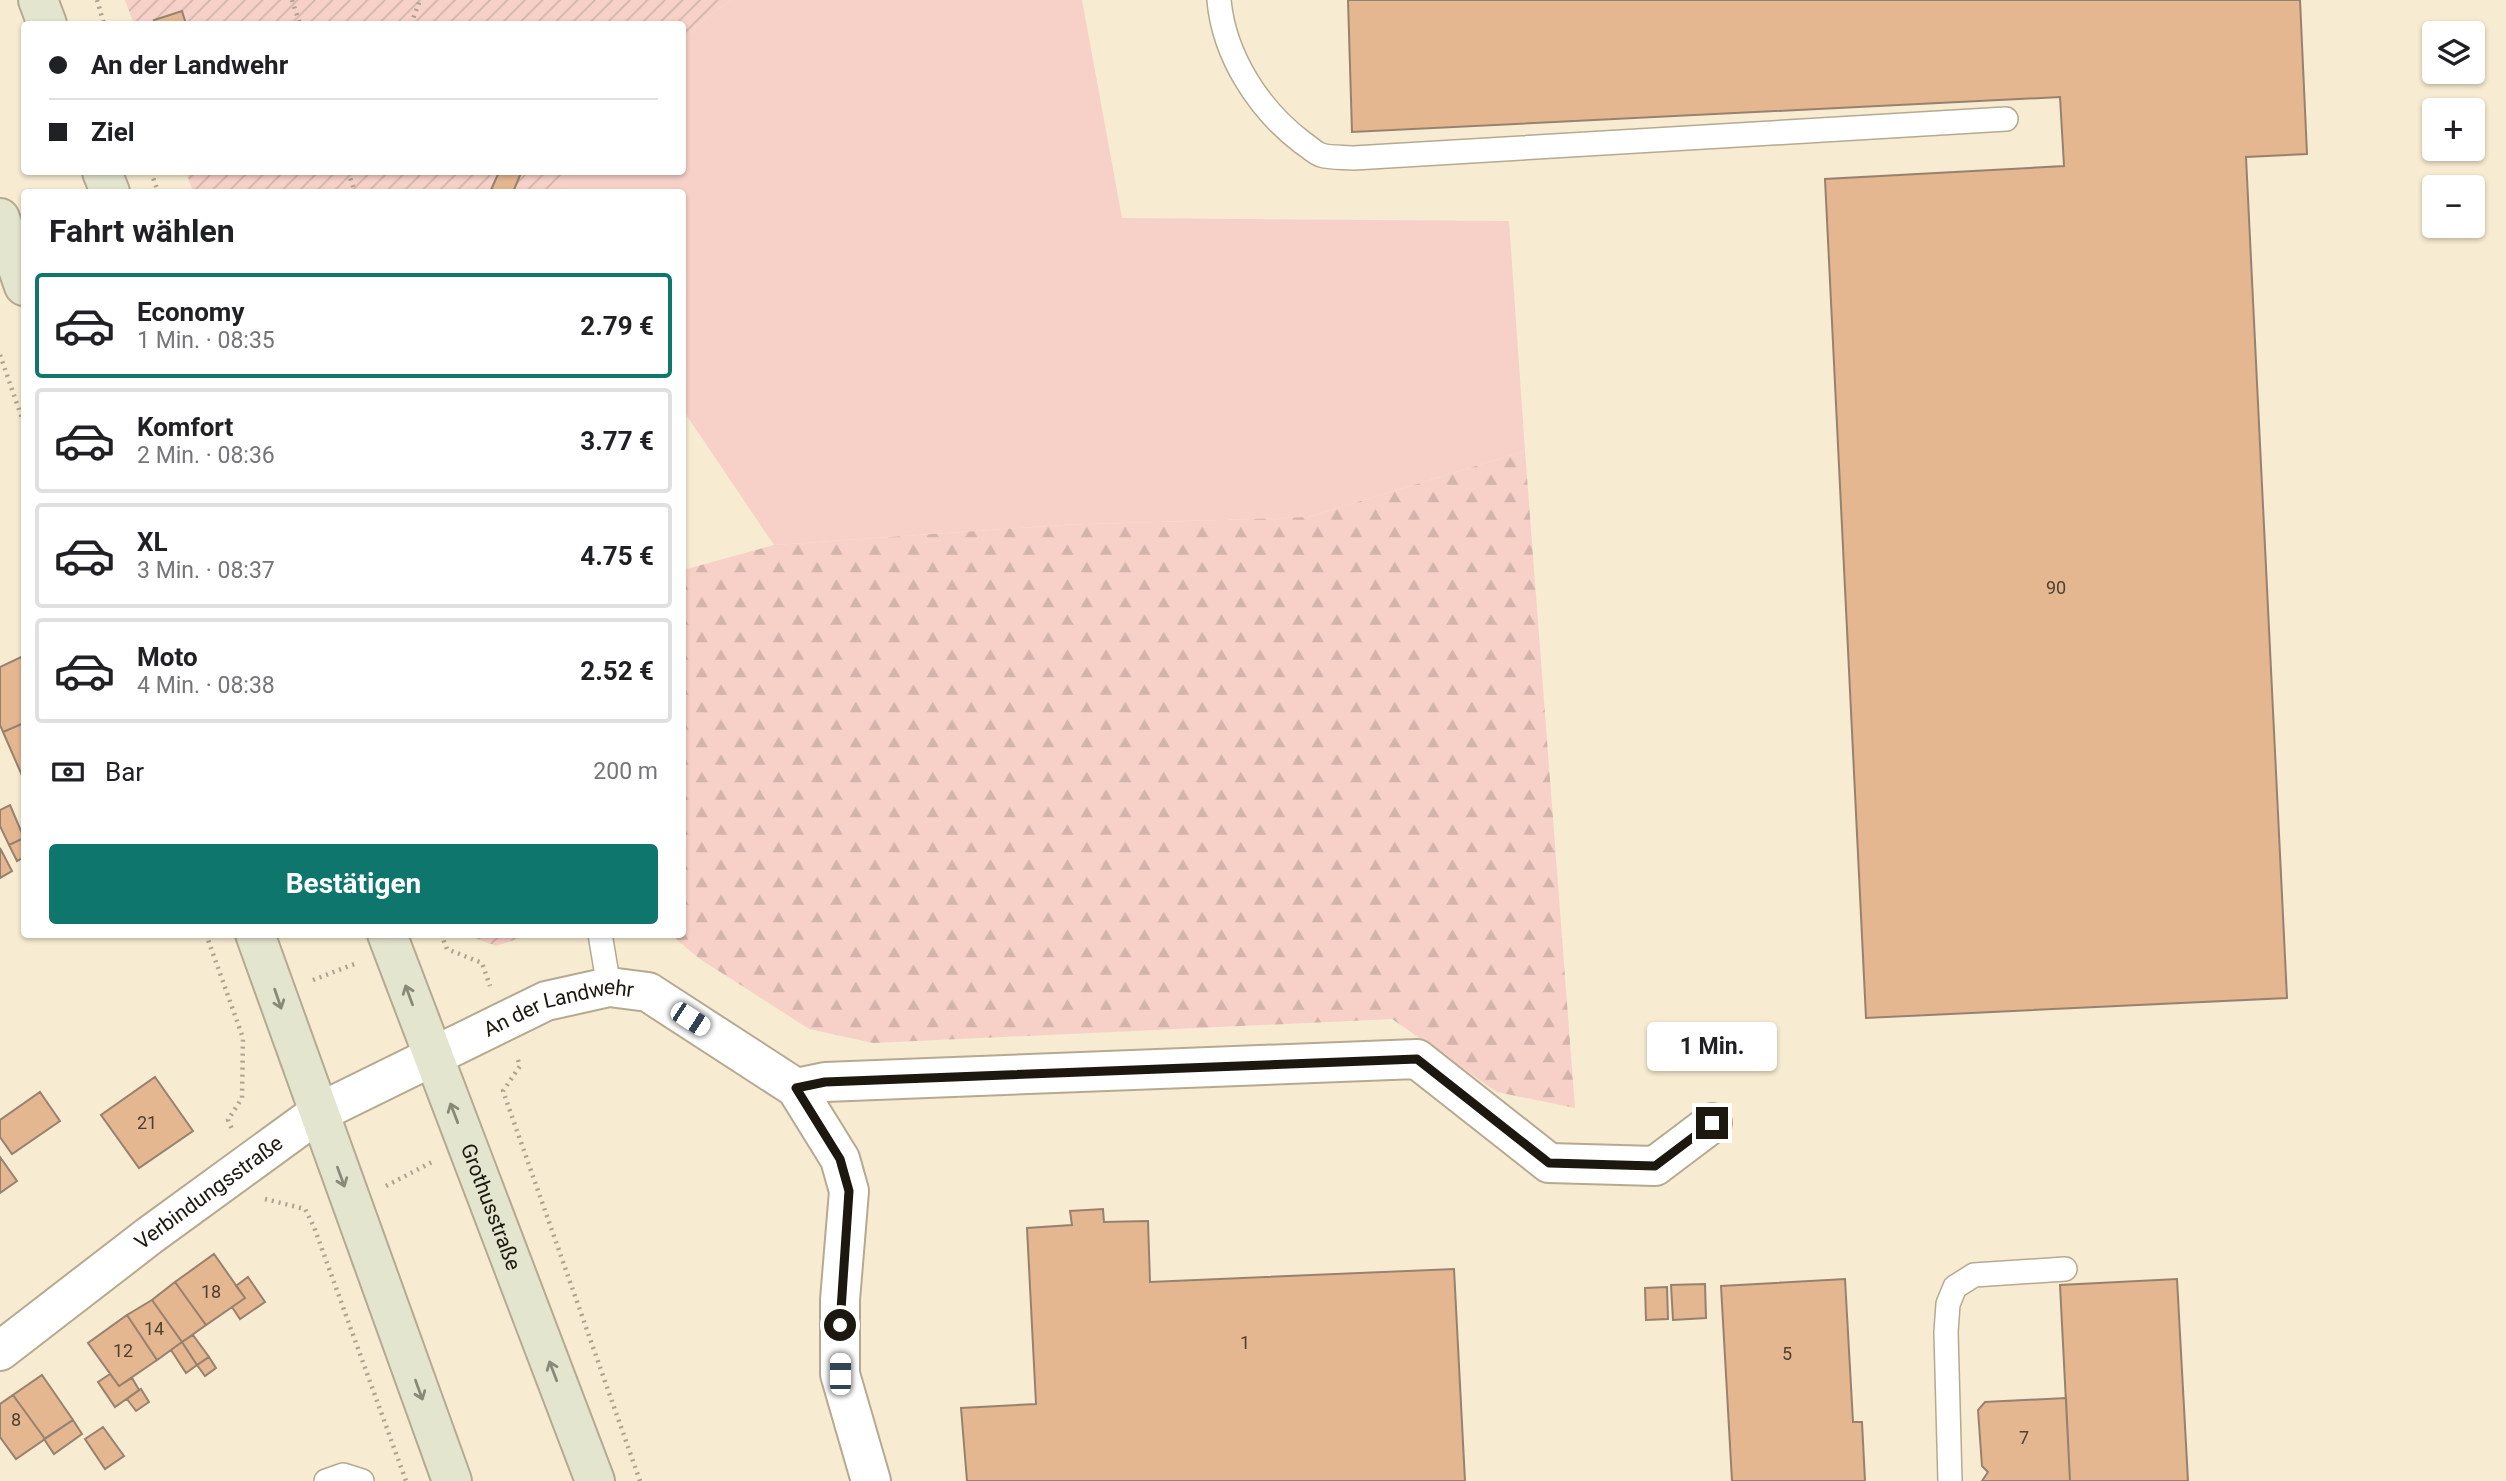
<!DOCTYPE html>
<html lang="de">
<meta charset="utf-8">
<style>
:root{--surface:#fff;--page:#f2f2f2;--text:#202124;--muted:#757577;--line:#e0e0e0;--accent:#0f766e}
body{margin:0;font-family:Roboto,sans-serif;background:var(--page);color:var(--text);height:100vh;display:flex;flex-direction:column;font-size:26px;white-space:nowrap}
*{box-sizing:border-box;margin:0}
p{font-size:23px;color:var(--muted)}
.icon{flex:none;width:38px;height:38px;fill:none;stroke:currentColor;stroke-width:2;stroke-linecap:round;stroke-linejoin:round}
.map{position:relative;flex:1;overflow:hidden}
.details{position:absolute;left:21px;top:189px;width:665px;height:749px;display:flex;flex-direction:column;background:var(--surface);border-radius:7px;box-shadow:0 2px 5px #0004}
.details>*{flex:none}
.guide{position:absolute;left:21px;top:21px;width:665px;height:154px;border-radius:7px;box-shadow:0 2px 5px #0004;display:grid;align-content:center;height:154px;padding:0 28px;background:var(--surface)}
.tools{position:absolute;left:2422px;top:21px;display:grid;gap:14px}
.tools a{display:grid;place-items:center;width:63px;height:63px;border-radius:7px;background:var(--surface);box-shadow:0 2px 5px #0004;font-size:35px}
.end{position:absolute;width:32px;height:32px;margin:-16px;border:9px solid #1c180f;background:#fff;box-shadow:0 0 0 4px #fff}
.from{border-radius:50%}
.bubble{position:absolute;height:49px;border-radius:7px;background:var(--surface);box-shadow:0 2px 5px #0004;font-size:23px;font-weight:700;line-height:49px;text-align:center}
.car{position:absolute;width:21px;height:42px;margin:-21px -10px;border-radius:9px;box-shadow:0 0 5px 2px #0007;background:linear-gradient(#fff 24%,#345 0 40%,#fff 0 76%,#345 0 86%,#fff 0)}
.guide b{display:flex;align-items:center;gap:24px;height:66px;font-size:26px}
.guide b+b{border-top:2px solid var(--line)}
.guide i{width:18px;height:18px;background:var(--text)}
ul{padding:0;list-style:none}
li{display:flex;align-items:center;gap:21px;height:105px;margin:0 14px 10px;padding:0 14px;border:4px solid var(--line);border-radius:7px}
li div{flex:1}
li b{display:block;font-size:26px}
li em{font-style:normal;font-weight:700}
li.active{border-color:var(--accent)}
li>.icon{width:63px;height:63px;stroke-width:1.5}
h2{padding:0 28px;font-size:32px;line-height:84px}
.pay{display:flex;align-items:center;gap:18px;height:77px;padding:0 28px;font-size:26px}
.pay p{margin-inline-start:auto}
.primary-button{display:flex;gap:14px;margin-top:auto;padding:14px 28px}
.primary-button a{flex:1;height:80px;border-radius:7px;background:var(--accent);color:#fff;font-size:28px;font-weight:700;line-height:80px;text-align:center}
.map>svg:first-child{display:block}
.green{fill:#f7d1c7}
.forest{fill:url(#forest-firs)}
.garden{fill:url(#garden-furrows)}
.building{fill:#e5b791;stroke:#97816f;stroke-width:2}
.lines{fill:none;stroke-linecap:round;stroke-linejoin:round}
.lane-casing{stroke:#b5aa91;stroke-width:26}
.street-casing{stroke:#b5aa91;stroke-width:42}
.secondary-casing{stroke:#b5aa91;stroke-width:42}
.path{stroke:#ada38f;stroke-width:4.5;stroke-dasharray:2 5;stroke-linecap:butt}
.lane{stroke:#fff;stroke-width:23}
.street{stroke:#fff;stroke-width:38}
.secondary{stroke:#e3e5ce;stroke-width:38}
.oneway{stroke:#898978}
.route{stroke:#1c180f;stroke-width:9}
.labels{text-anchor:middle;stroke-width:5;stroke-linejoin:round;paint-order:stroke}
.number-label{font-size:18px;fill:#4e4030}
.street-label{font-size:21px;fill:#1c180f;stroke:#fef9ef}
</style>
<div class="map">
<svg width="2506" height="1481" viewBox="0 0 2506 1481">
<defs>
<pattern id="forest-firs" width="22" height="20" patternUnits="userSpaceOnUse" patternTransform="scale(1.75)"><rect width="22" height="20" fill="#f7d1c7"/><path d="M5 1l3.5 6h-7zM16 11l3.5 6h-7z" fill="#d3b3aa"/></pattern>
<pattern id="garden-furrows" width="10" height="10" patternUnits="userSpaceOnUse" patternTransform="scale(1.75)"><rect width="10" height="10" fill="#f7d1c7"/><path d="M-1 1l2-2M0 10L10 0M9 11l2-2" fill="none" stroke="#d3b3aa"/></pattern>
</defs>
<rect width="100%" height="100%" fill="#f7ebd1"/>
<path class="green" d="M731 0H1082L1122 218 1509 221 1525 451 1308 517 1063 525 774 545 683 410 682 192H546L565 172H682L683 42 702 21Z"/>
<path class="forest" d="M1525 451 1575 1108 1497 1092 1392 1019 873 1043 809 1029 700 959 671 935 682 934 683 570 774 545 1063 525 1308 517Z"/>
<path class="garden" d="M125 0H731L702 21 683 42 682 24H134Z
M186 172H565L546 192H193Z
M467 935H530L496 946Z"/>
<path class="building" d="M1348 0H2300L2307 154 2246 157 2287 998 1866 1018 1825 179 2064 166 2060 97 1352 132Z
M182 11 186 24H156L154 20Z
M499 172 521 173 513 192H490Z
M21 657 24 665V723L3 732 0 725V667Z
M24 723V780L3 732Z
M10 805 24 838 9 845 0 826V810Z
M24 838V857L17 861 9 845Z
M0 848 12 871 0 878Z
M155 1077 193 1131 139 1168 101 1115Z
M40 1092 60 1121 12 1154 0 1137V1120Z
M0 1157 17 1181 0 1193Z
M1103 1209 1104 1222 1148 1221 1150 1282 1454 1269 1465 1481H967L961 1408 1036 1404 1027 1228 1072 1225 1070 1211Z
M214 1254 245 1298 206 1325 175 1282Z
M248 1277 265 1302 240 1319 232 1307 245 1298 236 1286Z
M1845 1279 1853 1422H1862L1865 1481H1732L1721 1286Z
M2177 1279 2188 1481H2070L2060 1285Z
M175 1282 206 1325 182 1342 152 1300Z
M1705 1284 1706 1318 1673 1320 1671 1285Z
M1667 1287 1668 1319 1646 1320 1645 1288Z
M152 1300 182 1342 157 1360 127 1315Z
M127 1315 157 1360 119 1386 88 1343Z
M193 1335 209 1357 197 1365 182 1342Z
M182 1342 197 1365 186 1373 171 1350Z
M209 1357 216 1368 205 1376 197 1365Z
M110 1374 119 1386 132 1378 139 1390 115 1407 98 1382Z
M42 1375 73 1420 45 1439 13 1395Z
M141 1389 149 1402 136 1411 127 1399Z
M13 1395 45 1439 16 1459 0 1437V1404Z
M2066 1398 2070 1481H1982L1988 1472 1982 1466 1978 1410 1985 1402Z
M73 1420 82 1434 54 1454 44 1439Z
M103 1427 124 1456 105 1469 85 1439Z"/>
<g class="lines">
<defs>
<path id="lane" d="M1219 0C1224 56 1259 110 1303 143 1308 146 1315 153 1321 155 1330 158 1344 157 1354 158L2006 119
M600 934 609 987
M326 1481 343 1475 362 1481
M1950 1481 1946 1332 1948 1304 1955 1287 1974 1275 2065 1269"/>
<g id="street">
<path d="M796 1088 825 1082 1417 1059 1549 1163 1655 1166 1712 1123"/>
<path id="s1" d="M0 1351 149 1236 318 1113 546 1001 609 987 648 992 796 1088 840 1159 849 1191 840 1300V1374L871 1481"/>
</g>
<g id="secondary">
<path d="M38 0 47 24"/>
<path d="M102 172 110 192"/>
<path d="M0 218 24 286"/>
<path d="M255 934 452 1481"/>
<path id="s2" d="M387 934 595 1481"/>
</g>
</defs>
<use href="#lane" class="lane-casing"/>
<use href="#street" class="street-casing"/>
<use href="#secondary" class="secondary-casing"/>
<path class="path" d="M97 0 104 24
M292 0 300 24
M411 24 420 0
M151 172 158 192
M348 172 355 192
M0 355 24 424
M206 934 243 1038 242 1098 228 1120 232 1129
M441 934 447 949 482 963 490 986
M313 980 357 963
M518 1060 520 1066 503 1091 640 1481
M386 1186 434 1161
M265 1199 305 1209 314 1227 406 1481"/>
<use href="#lane" class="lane"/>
<use href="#street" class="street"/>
<use href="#secondary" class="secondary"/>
</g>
<defs><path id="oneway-shaft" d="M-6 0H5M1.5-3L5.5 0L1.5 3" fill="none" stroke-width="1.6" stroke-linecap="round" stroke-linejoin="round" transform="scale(1.75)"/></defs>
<g class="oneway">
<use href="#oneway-shaft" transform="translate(409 995) rotate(-110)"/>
<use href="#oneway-shaft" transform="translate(278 999) rotate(71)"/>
<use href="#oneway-shaft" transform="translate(454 1113) rotate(-111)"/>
<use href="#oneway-shaft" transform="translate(341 1177) rotate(70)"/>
<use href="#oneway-shaft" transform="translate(553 1371) rotate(-111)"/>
<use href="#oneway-shaft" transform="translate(419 1390) rotate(70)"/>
</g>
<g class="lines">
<path class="route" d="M840 1325 849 1191 840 1159 796 1088 825 1082 1417 1059 1549 1163 1655 1166 1712 1123"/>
</g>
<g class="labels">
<g class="number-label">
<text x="2056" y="594">90</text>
<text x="147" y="1129">21</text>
<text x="211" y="1298">18</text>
<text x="154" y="1335">14</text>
<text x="1245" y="1349">1</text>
<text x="123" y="1357">12</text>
<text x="1787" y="1360">5</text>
<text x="16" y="1426">8</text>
<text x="2024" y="1444">7</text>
</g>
<g class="street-label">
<text dy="7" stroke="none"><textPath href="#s1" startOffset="662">An der Landwehr</textPath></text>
<text dy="7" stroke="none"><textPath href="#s1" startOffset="262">Verbindungsstraße</textPath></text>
<text dy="7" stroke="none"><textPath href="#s2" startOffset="292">Grothusstraße</textPath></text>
</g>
</g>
</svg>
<div class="tools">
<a><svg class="icon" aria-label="layers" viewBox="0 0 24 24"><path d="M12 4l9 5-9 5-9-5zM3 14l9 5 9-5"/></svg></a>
<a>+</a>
<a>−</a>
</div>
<i class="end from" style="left:840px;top:1325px"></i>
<i class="end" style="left:1712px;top:1123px"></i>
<div class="bubble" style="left:1647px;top:1022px;width:130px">1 Min.</div>
<i class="car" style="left:690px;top:1019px;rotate:123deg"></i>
<i class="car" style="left:840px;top:1374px;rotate:0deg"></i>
<div class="guide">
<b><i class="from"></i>An der Landwehr</b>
<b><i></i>Ziel</b>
</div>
<section class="details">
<h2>Fahrt wählen</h2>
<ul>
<li class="active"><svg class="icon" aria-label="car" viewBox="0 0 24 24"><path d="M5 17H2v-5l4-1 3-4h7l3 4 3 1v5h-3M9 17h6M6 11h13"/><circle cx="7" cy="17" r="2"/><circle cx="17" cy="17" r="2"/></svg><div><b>Economy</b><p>1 Min. · 08:35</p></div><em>2.79 €</em></li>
<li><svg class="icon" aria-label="car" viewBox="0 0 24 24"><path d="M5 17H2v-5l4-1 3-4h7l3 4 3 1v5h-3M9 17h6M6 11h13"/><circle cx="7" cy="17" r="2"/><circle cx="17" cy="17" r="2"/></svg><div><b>Komfort</b><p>2 Min. · 08:36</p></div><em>3.77 €</em></li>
<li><svg class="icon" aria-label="car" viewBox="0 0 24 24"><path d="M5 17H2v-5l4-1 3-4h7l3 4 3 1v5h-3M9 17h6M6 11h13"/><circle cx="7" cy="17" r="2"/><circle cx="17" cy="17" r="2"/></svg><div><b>XL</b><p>3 Min. · 08:37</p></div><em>4.75 €</em></li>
<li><svg class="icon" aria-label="car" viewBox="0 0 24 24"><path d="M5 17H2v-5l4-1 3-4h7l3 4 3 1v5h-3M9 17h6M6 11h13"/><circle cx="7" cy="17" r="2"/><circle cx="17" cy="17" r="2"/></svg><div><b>Moto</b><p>4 Min. · 08:38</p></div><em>2.52 €</em></li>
</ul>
<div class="pay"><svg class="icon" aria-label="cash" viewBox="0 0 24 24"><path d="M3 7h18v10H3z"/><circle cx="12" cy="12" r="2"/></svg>Bar<p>200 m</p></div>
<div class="primary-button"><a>Bestätigen</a></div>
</section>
</div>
